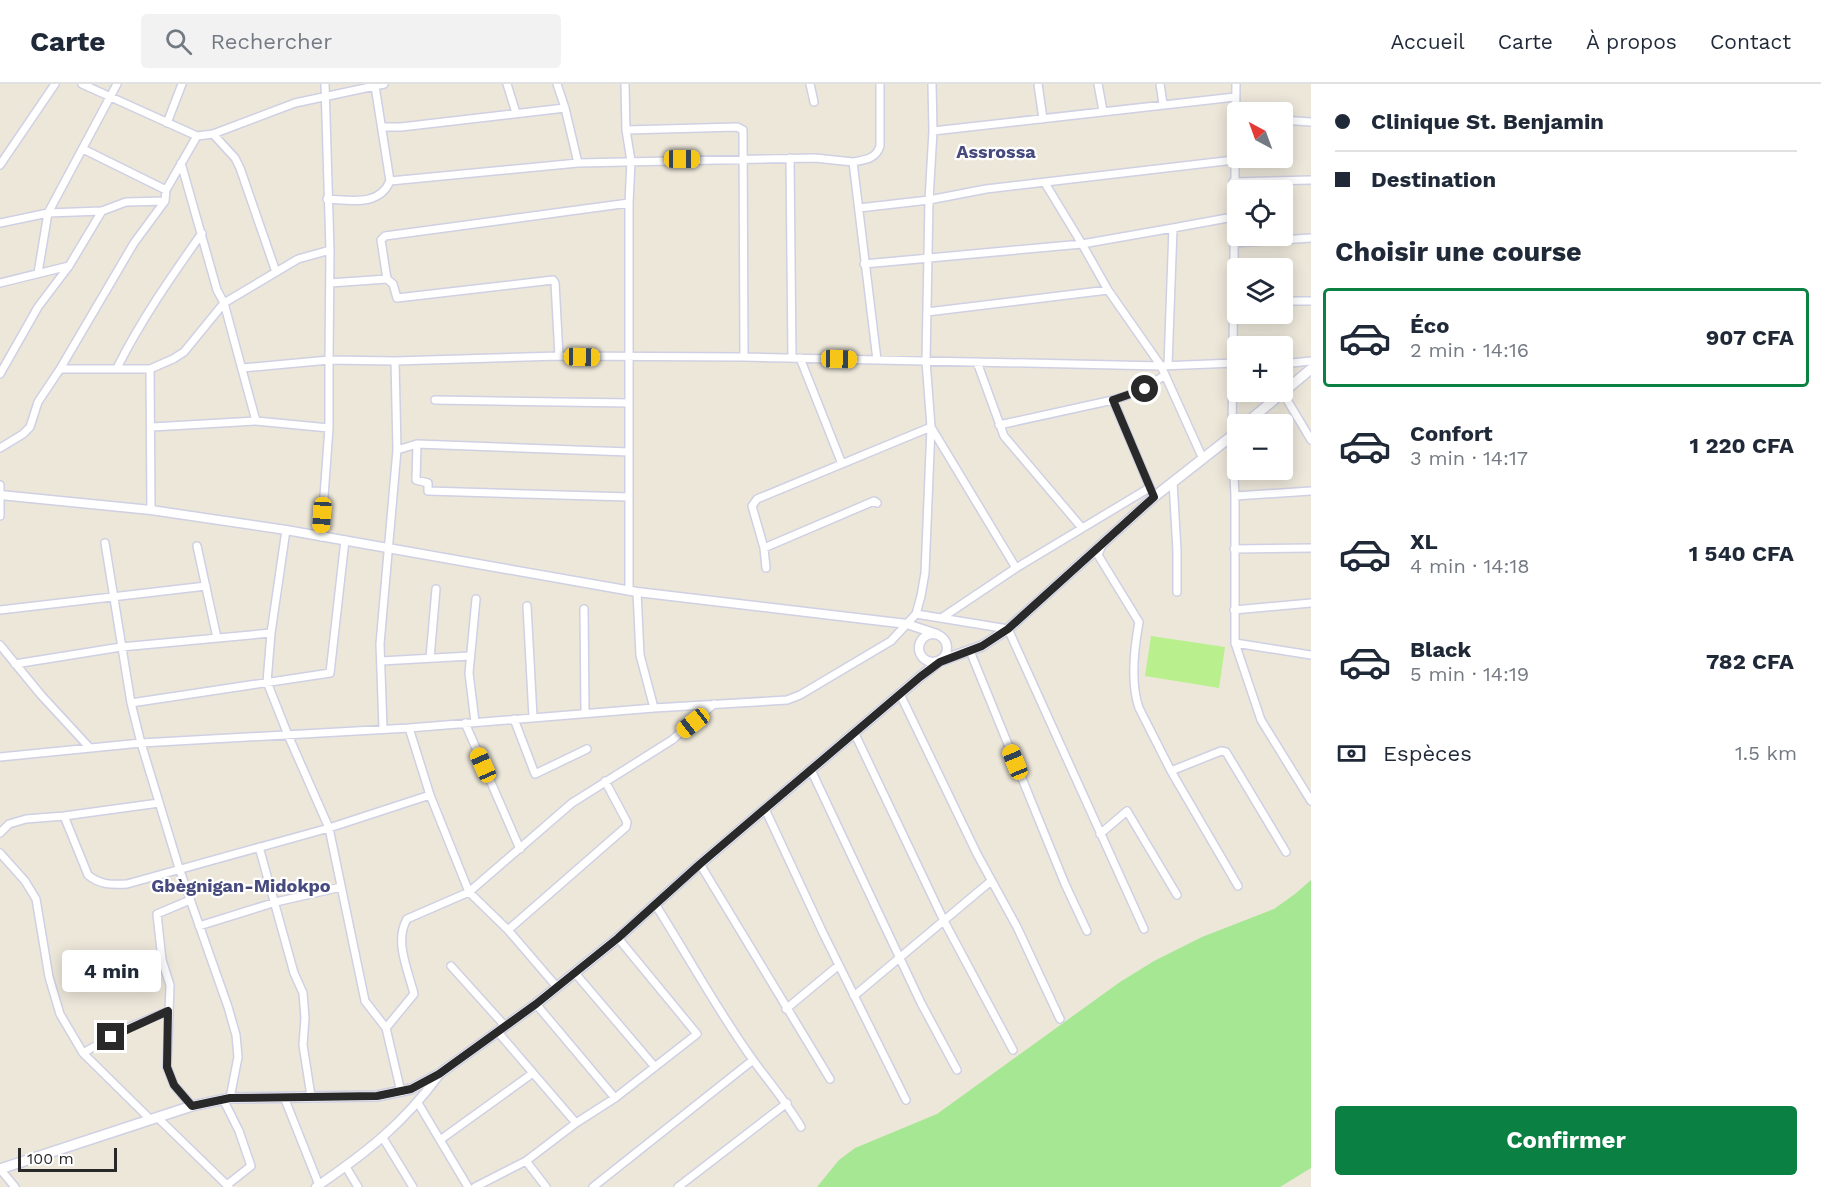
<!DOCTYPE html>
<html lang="fr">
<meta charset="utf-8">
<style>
:root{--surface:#fff;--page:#f2f2f3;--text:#1f2937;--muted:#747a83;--line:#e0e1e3;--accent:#0b8043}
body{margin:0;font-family:"Work Sans",sans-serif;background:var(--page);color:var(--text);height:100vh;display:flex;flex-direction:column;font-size:22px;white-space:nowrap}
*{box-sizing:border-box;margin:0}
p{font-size:20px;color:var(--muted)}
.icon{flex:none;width:33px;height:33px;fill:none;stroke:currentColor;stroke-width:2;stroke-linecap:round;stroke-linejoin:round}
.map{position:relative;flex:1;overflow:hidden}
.drawer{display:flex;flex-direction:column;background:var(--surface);width:510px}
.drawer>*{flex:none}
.top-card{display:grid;align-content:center;height:132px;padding:0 24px;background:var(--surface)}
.needle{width:39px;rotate:319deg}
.controls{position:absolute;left:1227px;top:18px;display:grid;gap:12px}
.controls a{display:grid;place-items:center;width:66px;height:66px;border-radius:6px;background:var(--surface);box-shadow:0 3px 15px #0003;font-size:30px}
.scale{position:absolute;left:18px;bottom:15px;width:99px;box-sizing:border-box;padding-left:6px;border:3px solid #292929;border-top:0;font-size:16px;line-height:21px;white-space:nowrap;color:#292929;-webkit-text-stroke:4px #fff;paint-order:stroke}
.end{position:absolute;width:27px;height:27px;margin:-14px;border:8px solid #292929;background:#fff;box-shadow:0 0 0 3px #fff}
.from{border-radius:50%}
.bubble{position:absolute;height:42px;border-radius:6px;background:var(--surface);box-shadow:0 3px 15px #0003;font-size:20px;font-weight:700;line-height:42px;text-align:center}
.car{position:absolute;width:18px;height:36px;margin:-18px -9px;border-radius:8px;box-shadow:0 0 4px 2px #0007;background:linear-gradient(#f5c518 24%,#345 0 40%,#f5c518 0 76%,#345 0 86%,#f5c518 0)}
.top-card b{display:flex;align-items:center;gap:21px;height:57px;font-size:22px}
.top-card b+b{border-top:2px solid var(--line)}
.top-card i{width:15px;height:15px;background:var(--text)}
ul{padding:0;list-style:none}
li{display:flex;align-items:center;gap:18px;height:99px;margin:0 12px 9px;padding:0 12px;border:3px solid transparent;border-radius:6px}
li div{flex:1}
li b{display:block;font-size:22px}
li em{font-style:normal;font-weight:700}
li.current{border-color:var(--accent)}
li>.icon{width:54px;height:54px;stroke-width:1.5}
h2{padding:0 24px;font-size:27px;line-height:72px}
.pay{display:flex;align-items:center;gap:15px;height:66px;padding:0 24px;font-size:22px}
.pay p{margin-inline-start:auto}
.primary-button{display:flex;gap:12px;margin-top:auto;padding:12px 24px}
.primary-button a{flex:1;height:69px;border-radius:6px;background:var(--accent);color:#fff;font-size:24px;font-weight:700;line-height:69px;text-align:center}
header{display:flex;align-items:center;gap:36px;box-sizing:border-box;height:84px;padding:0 30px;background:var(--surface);border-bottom:2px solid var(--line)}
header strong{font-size:28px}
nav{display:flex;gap:33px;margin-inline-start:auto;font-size:21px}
.search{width:420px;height:54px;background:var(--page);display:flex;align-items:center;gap:15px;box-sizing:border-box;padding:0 21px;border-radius:6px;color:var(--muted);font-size:22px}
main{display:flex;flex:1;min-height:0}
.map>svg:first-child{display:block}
.green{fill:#a5e792}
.pitch{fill:#b9ef8d}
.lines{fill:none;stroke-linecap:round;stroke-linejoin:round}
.minor-casing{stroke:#cfd0e3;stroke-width:10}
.tertiary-casing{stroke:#cfd0e3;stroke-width:11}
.secondary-casing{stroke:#cfd0e3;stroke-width:12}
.minor{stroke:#fff;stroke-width:7}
.tertiary{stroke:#fff;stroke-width:8}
.secondary{stroke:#fff;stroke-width:9}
.route{stroke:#292929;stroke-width:8}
.labels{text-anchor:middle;stroke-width:4.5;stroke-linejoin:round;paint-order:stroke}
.quarter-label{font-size:18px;font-weight:bold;fill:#474a7c;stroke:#fff}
</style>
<header>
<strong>Carte</strong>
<div class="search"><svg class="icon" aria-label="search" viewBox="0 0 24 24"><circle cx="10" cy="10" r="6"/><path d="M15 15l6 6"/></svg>Rechercher</div>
<nav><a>Accueil</a><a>Carte</a><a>À propos</a><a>Contact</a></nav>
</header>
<main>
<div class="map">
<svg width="1311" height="1103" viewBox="0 0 1311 1103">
<rect width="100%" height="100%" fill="#ece7d9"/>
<path class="green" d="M1311 796V1084L1280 1103H817L839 1076 855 1064 937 1030 1120 898 1154 877 1202 853 1274 825 1295 810Z"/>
<path class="pitch" d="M1151 552 1225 563 1219 604 1145 592Z"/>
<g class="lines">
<defs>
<path id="minor" d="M82 0 197 52 213 50 295 19 384 0
M507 0 516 29
M557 0 565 24 578 79
M625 0 626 46 631 77 629 119V507
M810 0 814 18
M1038 0 1043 35
M1098 0 1103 27
M1160 0 1163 20
M1236 0 1232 352 1235 412V559L1261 636 1311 717
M1282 36 1311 38
M167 39 182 0
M382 43H401L565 24
M626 46 737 43 743 46 744 273
M933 47 1235 13
M213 50 235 74 240 84 276 188
M83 65 166 106
M790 74 792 274
M853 78C865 76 876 75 880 62V0
M181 79 217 206 224 219 256 337
M0 81 55 0
M390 97 578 79 815 74 853 78 877 276
M1233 98 1311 96
M327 115C350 116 379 123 390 97L375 2
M859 124 929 116 986 105 1234 76
M0 139 48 129 102 127 126 118 165 117
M1233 159 1311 154
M864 180 1082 160 1045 99
M38 189 48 129 117 0
M0 199 69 182
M330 199 387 195
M1108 206 1082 160 1173 144
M1282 217H1311
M559 272 555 199 553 196 397 214 393 200 387 195 381 156 385 152 629 119
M800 274 842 380
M977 278 1004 352 1082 444
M1282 280 1311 277
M1168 281 1173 144 1233 133
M117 284C141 236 171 193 202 149
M242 284 329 276 395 277 559 272 744 273 1161 282 1108 206 927 228
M60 285H150L173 275 184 268 224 219 298 175 330 166
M150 285 151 426
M0 290 38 223 69 182 102 127
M1283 309 1311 356
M435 316 629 319
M999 341 1113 316
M152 343 256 337 329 344
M417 360 416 396 428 399V407L629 413
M0 364 23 350 30 343 38 318 60 285 134 159 165 117 166 106 197 52
M397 366 417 360 629 368
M1203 375 1161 282 1235 279
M1173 398 1177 467V508
M0 401V432
M1235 412 1311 407
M1154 413 1113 316 1141 307 1165 291
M286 446 271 549 267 598 288 651 329 744 365 917 386 944 401 1008
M321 453 329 344V276L330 166 325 0
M105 459 131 619 141 659 179 784 228 923 236 951 238 973 230 1014
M1102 461 1098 471 1139 538C1134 565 1130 598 1139 624L1171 687 1238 802
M197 462 217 554
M764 464 874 417 877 419
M1234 465 1311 464
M766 484 764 464 752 422 757 415 931 343 1016 484
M637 508 640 571 654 624
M527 522 533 633
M584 525 585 629
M0 526 206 502
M1234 526 1311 519
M916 530 1008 545 1144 845
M943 533 1016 484 1149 404
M1235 559 1311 571
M0 561 41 611 89 663
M970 567 1065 800 1087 847
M430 574 436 505
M381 577 470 572
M15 580 121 563 271 549
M900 610 977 770 1017 843 1060 935
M131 619 330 589 345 456
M514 635 535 690 587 665
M475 638 469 589 476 515
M465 639 520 765
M383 644 380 560 397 366 395 277
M409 644 430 711 469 808 508 846 557 903
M854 648 944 837 1013 966
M0 673 141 659 409 644 654 624 787 616 800 611 891 557 916 530 921 512 925 489 931 343 926 277 929 116 933 47 932 0
M811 686 921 919 957 986
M1171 687 1221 667 1226 668 1286 768
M765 725 823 849 906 1016
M64 732 88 791C100 801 112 801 127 800L329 744 430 711
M0 749 9 740 26 735 64 732 159 719
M1100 750 1127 727 1177 811
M259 763 294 889 303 909 305 934 303 961 311 1012
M0 769 25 797 36 815 49 893 60 930 83 969 151 1036
M700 780 830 995
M190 816 157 830 162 876 170 901 167 983 174 1001 192 1022
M655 820C688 872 717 926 753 976 769 998 787 1019 801 1043
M199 842 276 818 341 803
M508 846 626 743 627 738 605 697
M451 882 505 942
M575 889 655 983
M854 912 991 797
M536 920 615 1014
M786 925 839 881
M386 944 414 910C408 886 394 857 407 835L469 808 572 719 672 656 714 620
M497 947 576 1039
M83 969 125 945 168 927
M284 1013 319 1101
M223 1015 239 1047 251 1082 227 1101
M418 1019 468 1103
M157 1033 229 1103
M383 1054 413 1103
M440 1056 533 989
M526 1077 546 1103
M346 1083 358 1103
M0 1085 15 1103
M475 1103 526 1077 576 1039 615 1014 697 950 618 854
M593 1103 753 976
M678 1103 787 1019"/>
<path id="tertiary" d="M0 411 151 426 286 446 637 508 907 540 937 550
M919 564a14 14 0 1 1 28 0a14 14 0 1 1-28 0Z
M316 1103C366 1069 403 1040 439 991"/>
<path id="secondary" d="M1245 340 1311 285
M0 1085 192 1022 230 1014 377 1012 411 1005 439 990 536 920 618 854 700 780 920 593 940 577 982 562 1008 545 1154 413 1238 347"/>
</defs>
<use href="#minor" class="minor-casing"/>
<use href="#tertiary" class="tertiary-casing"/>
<use href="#secondary" class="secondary-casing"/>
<use href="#minor" class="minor"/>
<use href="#tertiary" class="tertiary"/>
<use href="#secondary" class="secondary"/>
</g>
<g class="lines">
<path class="route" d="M111 953 168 927 167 983 174 1001 192 1022 230 1014 377 1012 411 1005 439 990 536 920 618 854 700 780 920 593 940 578 982 562 1008 545 1154 413 1113 316 1145 305"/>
</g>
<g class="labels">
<g class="quarter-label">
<text x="996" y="74">Assrossa</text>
<text x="241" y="808">Gbègnigan-Midokpo</text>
</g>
</g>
</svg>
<div class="controls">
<a><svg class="needle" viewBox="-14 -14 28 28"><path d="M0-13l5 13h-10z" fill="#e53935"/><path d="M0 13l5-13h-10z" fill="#747a83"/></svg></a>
<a><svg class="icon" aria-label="locate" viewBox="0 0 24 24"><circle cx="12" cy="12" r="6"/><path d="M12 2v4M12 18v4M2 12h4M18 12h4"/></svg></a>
<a><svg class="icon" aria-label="layers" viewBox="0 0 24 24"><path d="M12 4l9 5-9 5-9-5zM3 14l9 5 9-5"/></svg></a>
<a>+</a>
<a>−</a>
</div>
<div class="scale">100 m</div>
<i class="end from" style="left:1145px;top:305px"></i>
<i class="end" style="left:111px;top:953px"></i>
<div class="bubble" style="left:62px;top:866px;width:99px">4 min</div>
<i class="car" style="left:682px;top:75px;rotate:90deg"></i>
<i class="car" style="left:582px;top:273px;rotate:91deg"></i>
<i class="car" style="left:839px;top:275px;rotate:91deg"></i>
<i class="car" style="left:322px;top:431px;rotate:184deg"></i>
<i class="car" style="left:693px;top:639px;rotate:232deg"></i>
<i class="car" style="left:1015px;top:678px;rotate:338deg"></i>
<i class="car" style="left:483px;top:681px;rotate:336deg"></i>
</div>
<section class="drawer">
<div class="top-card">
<b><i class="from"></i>Clinique St. Benjamin</b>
<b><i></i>Destination</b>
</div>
<h2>Choisir une course</h2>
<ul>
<li class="current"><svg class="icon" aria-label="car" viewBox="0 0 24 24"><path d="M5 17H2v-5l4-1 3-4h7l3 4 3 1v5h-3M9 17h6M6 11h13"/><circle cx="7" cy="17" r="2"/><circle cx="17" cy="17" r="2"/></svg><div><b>Éco</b><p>2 min · 14:16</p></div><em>907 CFA</em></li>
<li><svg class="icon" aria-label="car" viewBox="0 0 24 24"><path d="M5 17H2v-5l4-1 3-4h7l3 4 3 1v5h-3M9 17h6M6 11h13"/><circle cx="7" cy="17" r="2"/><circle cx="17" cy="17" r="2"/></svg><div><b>Confort</b><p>3 min · 14:17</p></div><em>1 220 CFA</em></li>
<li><svg class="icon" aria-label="car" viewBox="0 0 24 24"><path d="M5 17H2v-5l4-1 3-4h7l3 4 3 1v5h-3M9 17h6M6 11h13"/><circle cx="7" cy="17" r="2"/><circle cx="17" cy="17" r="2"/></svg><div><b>XL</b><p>4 min · 14:18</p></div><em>1 540 CFA</em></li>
<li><svg class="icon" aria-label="car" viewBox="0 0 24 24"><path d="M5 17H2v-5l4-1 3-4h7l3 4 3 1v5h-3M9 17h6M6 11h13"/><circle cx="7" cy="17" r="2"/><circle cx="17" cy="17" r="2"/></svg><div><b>Black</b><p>5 min · 14:19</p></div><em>782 CFA</em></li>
</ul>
<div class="pay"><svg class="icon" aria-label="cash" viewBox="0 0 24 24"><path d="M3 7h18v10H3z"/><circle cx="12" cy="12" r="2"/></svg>Espèces<p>1.5 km</p></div>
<div class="primary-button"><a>Confirmer</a></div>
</section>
</main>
